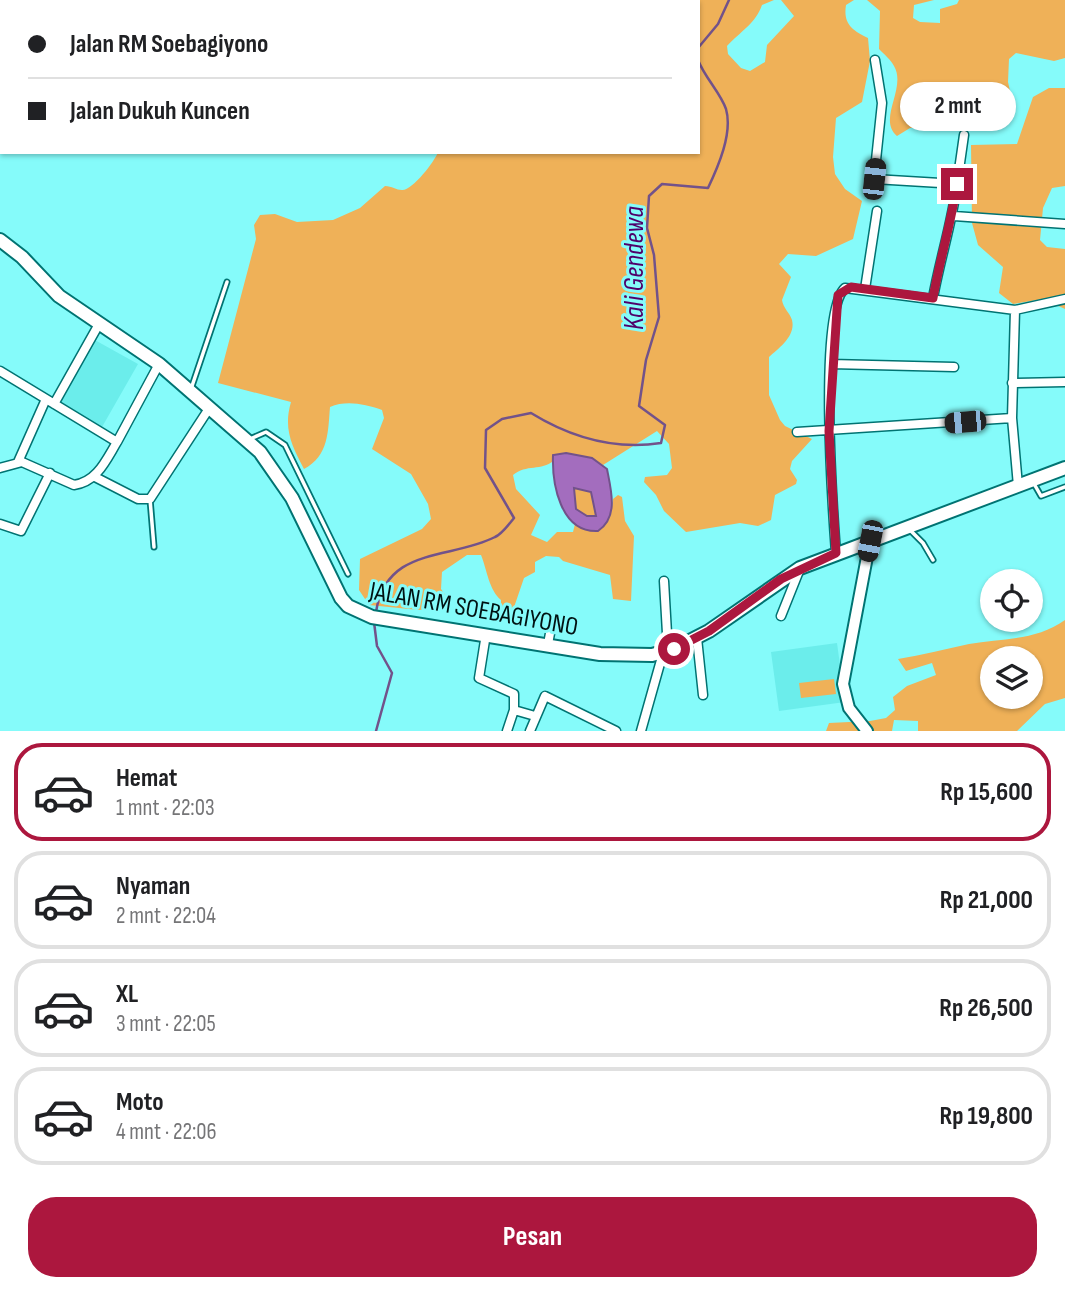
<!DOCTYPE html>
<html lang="id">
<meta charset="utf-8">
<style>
:root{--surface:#fff;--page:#f6f6f6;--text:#202124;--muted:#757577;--line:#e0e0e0;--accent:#ac173e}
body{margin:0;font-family:"Sofia Sans Condensed",sans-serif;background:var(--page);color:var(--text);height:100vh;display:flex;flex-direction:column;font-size:26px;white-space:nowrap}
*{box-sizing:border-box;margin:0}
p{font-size:23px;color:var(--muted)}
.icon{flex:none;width:38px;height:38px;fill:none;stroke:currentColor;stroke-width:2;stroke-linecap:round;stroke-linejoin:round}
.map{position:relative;height:731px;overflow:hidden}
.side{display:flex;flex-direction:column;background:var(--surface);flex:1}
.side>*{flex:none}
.banner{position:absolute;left:0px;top:0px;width:700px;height:154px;box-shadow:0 2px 5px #0004;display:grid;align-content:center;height:154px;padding:0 28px;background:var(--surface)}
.tools{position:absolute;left:980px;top:569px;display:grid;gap:14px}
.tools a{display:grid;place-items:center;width:63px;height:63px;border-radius:50%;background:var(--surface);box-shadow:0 2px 5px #0004;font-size:35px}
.end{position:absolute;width:32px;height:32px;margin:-16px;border:9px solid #ac173e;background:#fff;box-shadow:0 0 0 4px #fff}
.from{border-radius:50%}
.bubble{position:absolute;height:49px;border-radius:24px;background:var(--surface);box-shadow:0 2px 5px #0004;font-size:23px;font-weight:700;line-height:49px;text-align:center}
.car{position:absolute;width:21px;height:42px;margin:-21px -10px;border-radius:9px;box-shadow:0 0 5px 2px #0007;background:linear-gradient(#222 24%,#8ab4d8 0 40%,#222 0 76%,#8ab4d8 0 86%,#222 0)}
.banner b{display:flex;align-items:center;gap:24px;height:66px;font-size:26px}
.banner b+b{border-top:2px solid var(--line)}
.banner i{width:18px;height:18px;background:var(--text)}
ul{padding:12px 0 0;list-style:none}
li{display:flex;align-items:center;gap:21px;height:98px;margin:0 14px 10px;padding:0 14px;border:4px solid var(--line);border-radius:28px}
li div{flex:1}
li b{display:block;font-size:26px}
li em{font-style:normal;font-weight:700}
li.active{border-color:var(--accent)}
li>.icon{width:63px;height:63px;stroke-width:1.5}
.button{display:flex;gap:14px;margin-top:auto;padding:14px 28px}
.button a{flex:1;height:80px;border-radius:28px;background:var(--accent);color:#fff;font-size:28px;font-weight:700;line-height:80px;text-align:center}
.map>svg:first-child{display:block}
.built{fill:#6bedeb}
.green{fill:#efb158;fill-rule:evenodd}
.water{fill:#a36dbe;stroke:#72528a;stroke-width:2;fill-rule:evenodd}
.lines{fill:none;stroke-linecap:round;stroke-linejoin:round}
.stream{stroke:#72528a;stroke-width:2.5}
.lane-casing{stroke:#007372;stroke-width:7}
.street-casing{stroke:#007372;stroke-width:11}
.secondary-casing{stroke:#007372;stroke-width:14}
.primary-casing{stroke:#007372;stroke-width:16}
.lane{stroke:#fff;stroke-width:3.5}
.street{stroke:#fff;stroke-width:8}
.secondary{stroke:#fff;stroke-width:10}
.primary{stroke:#fff;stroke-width:12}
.route{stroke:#ac173e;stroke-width:9}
.labels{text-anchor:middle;stroke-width:6;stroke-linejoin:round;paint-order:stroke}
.street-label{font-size:26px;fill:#001212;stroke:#85fbfa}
.water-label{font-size:28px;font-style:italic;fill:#4f006a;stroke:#85fbfa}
</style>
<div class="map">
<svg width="1065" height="731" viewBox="0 0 1065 731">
<rect width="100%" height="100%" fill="#85fbfa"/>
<path class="built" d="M93 339 138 364 102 427 57 402Z
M837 643 845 702 779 711 771 652Z"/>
<path class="green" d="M183 0H774L762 5C756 23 740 32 727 46L728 54 741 68 750 71 765 62 767 45 794 16 781 0H854L846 5C843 24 852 30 868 38L870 61 862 102 836 118 833 157 835 174 845 189 862 201 853 239 816 256 788 254 779 264 791 277 782 300C783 308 790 313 792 320 796 336 779 348 769 357V395L780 420 785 426 812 439 792 461 790 469 797 480 796 484 775 495 771 520 758 526 740 523 686 532 664 511 656 495 644 482 645 477 667 475 672 468 669 444 657 431 603 465C586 456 572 452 553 455V461C542 471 526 464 513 475L516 489 540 515 531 535 547 542 557 532H573L575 524 595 532C608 523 612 513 613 499L618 495 622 497 625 521 634 536 631 601 613 599 610 575 563 561 559 557 546 556 535 562V572L524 578 511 616 506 620 501 618V600C489 590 487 570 481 555H467L442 572 441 589 447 597 444 607 419 610 369 605 359 590 360 559 422 529 431 519 428 504 411 474 372 449 384 418 382 410C365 404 346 400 330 407 328 431 329 456 304 469 292 446 283 429 291 402L218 383 256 239 254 225 260 215 275 214 297 222 333 220 360 208 385 186C392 186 396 190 402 190 412 191 435 161 438 152H698V2Z
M867 0H934L914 5 913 18 920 22 940 23V9L957 4 959 0H1065V58L1054 61 1016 53 1009 59 1008 82 1013 104 1005 114 956 115 941 128H910L897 136C877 119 907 88 894 66 891 60 884 54 879 49L880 11Z
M1049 88H1065V186L1052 188 1043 208 1040 240 1047 247 1065 249V309L1043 299 1013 304 999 293 1003 267 978 245 972 223 971 145 1017 144 1033 97Z
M574 488 591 492 596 516H587L576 509Z
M1065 620V698L1045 704 1017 731H918V721L894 720 892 731H826L829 723 870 721 886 718 895 710 893 697 907 686 936 675 932 663 906 671 898 659C922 655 945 649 969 644 1002 638 1036 641 1065 620ZM992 658H1031V696H992Z
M834 679 836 694 801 698 799 683Z"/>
<path class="water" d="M566 453 592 458 607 469C611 490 619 517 598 531 560 533 552 483 553 455ZM574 488 591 492 596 516H587L576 509Z"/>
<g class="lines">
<path class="stream" d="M698 48 718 24 729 0
M376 612C386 546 450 560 495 537 502 534 509 524 514 518L485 468 486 430 502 419 531 413C570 437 615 450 661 443L665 425 639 406 646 360 659 317 654 255 647 228 649 196 662 184 708 188C718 167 733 133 726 109 720 92 705 78 698 60
M374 622 377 646 392 673 376 731"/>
<defs>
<path id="lane" d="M191 389 227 282
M250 439 266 432 285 445 348 574
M1033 482 1041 496 1065 487
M150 499 154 547
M909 529 923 543 933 560"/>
<path id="street" d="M875 60 882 103 874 179 957 184C952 223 940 259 933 298
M957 184 964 135
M954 216 1065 224
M865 289 877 211
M1015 310 1065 299
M831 364 954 367
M0 371 117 442 159 364
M1012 383 1065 382
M54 404 99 324
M797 432 1012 418
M18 462 46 399
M0 468 22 462 74 485C97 482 106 460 117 442
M95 477 138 499H150L210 407
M0 524 21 531 50 473
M836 553C833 513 818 311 845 288L1015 310 1012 418 1018 486
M664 581 668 651
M781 616 799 571
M486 634 479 678 514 694V710L535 716
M697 638 703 695
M548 644 551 628
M507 731 514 710
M530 731 545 696 616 731
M641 731 663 653"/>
<path id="secondary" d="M867 731 849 708 843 684 870 541"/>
<path id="primary" d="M0 240 22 257 59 296 159 364 260 452 292 498 341 598 348 606 372 617 600 654 652 655 674 649 709 631 800 568 1065 468"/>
</defs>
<use href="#lane" class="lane-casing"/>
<use href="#street" class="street-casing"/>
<use href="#secondary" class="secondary-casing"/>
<use href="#primary" class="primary-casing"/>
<use href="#lane" class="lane"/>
<use href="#street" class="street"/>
<use href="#secondary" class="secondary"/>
<use href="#primary" class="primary"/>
</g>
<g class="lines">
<path class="route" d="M674 649 709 631 781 579 836 553 829 431 838 295 851 287 933 298C940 259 951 223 957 184"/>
</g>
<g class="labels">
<g class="street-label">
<text transform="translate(474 608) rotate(10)" y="9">JALAN RM SOEBAGIYONO</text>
</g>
<g class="water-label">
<text transform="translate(633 268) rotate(-90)" y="10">Kali Gendewa</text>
</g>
</g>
</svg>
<div class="tools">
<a><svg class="icon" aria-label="locate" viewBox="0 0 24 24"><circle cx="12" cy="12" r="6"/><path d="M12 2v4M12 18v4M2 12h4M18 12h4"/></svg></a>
<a><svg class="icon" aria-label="layers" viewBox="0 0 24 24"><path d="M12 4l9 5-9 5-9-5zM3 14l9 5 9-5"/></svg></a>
</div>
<i class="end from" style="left:674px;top:649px"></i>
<i class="end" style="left:957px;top:184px"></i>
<div class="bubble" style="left:900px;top:82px;width:116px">2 mnt</div>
<i class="car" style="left:874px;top:179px;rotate:6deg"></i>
<i class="car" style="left:965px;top:422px;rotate:265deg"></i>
<i class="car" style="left:870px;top:541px;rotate:191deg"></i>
<div class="banner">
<b><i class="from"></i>Jalan RM Soebagiyono</b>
<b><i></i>Jalan Dukuh Kuncen</b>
</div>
</div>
<section class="side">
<ul>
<li class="active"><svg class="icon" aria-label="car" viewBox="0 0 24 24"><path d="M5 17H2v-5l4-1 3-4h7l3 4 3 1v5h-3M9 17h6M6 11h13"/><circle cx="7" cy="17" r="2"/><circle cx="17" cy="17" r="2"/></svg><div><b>Hemat</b><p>1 mnt · 22:03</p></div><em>Rp 15,600</em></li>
<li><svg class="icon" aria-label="car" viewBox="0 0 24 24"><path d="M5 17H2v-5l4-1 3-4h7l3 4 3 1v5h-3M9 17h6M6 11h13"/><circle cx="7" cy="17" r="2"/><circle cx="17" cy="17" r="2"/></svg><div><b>Nyaman</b><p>2 mnt · 22:04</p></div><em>Rp 21,000</em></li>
<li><svg class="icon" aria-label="car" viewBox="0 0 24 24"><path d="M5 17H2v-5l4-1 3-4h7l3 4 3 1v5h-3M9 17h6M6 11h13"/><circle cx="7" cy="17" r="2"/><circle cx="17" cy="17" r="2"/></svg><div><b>XL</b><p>3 mnt · 22:05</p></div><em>Rp 26,500</em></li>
<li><svg class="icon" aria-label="car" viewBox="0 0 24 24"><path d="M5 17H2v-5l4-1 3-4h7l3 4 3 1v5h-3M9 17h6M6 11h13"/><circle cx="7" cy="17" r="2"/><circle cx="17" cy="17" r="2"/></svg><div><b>Moto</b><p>4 mnt · 22:06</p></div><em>Rp 19,800</em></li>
</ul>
<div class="button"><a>Pesan</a></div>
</section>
